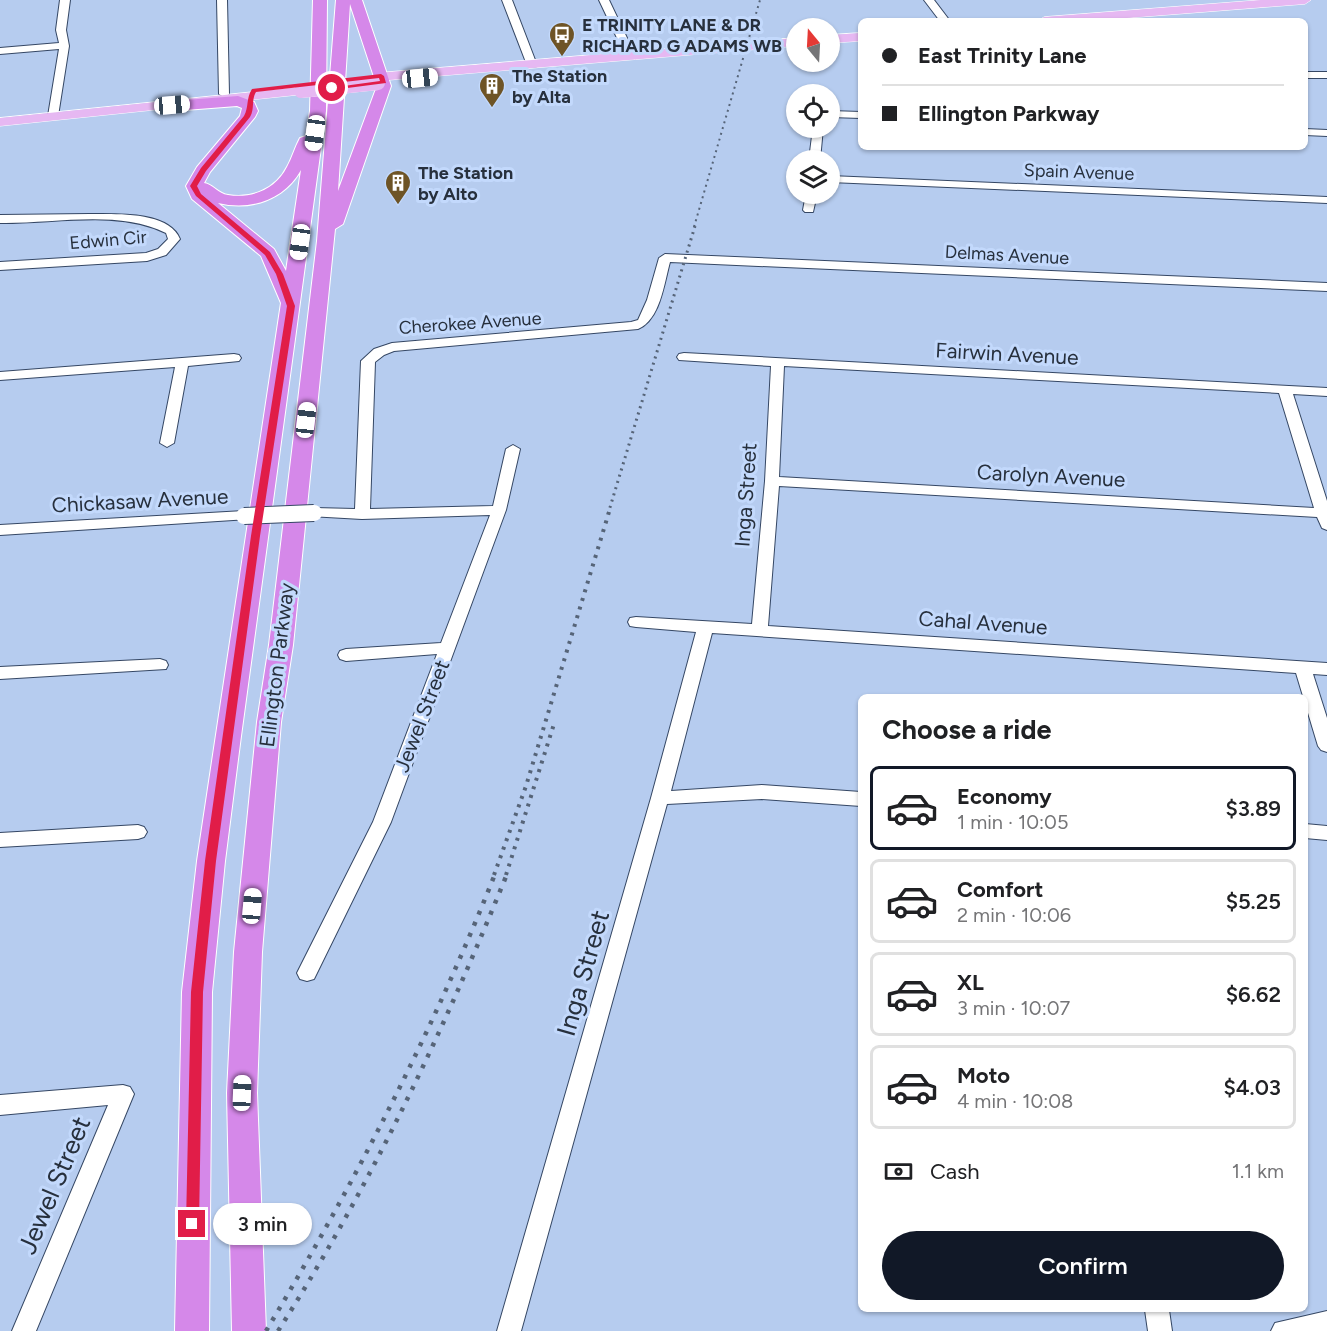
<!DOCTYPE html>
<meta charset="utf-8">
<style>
:root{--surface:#fff;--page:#f2f2f2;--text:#202124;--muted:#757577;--line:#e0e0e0;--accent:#111827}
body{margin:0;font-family:Figtree,sans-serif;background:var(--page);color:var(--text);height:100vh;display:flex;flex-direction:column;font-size:22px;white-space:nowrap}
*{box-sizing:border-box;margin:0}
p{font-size:20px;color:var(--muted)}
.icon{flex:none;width:33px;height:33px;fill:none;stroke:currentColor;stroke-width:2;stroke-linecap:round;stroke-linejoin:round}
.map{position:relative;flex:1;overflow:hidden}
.panel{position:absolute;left:858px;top:694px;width:450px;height:618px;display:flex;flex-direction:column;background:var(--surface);border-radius:9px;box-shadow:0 2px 4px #0004}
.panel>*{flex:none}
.top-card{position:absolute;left:858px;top:18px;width:450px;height:132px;border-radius:9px;box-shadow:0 2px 4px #0004;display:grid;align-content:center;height:132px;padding:0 24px;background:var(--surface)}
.needle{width:39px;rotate:342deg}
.fabs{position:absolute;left:786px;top:18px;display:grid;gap:12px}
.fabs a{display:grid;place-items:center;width:54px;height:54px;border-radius:50%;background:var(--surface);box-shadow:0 2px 4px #0004;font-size:30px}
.end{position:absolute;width:27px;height:27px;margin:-14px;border:8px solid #e11d48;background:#fff;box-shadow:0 0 0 3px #fff}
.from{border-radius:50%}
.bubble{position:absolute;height:42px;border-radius:21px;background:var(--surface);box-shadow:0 2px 4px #0004;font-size:20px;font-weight:600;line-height:42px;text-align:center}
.car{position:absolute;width:18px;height:36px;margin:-18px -9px;border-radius:8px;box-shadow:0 0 4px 2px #0007;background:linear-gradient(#fff 24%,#345 0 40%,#fff 0 76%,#345 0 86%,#fff 0)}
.top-card b{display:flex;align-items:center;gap:21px;height:57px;font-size:22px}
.top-card b+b{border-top:2px solid var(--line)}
.top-card i{width:15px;height:15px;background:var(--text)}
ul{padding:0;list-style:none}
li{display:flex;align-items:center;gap:18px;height:84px;margin:0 12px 9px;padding:0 12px;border:3px solid var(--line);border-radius:9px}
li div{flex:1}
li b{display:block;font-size:22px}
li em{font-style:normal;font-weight:600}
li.selected{border-color:var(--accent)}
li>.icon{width:54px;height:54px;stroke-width:1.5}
h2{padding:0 24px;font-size:27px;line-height:72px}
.pay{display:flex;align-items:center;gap:15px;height:66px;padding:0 24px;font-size:22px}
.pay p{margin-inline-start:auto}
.action{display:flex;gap:12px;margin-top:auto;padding:12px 24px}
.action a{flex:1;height:69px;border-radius:36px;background:var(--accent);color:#fff;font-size:24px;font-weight:600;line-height:69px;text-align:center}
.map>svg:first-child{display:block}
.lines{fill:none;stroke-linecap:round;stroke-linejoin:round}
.minor-casing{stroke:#354764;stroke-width:2}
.major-casing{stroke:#fff;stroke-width:1}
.highway-casing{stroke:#fff;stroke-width:2}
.minor{fill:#fff;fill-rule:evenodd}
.major{fill:#e6b8f2;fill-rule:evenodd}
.highway{fill:#d588e9;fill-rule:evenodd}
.rail-far3{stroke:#566478;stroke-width:2;stroke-dasharray:2 4;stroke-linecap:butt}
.rail-far2{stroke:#566478;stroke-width:3;stroke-dasharray:2 4.5;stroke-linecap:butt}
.rail-far1{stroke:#566478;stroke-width:4;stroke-dasharray:3 6;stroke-linecap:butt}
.rail{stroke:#566478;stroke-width:4.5;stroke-dasharray:4 8;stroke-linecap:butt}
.minor-bridge-far1-casing{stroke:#354764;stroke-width:15;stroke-linecap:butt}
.minor-bridge-casing{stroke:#354764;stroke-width:18;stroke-linecap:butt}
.major-bridge-casing{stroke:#fff;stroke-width:14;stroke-linecap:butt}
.minor-bridge-far1{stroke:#fff;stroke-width:14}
.minor-bridge{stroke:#fff;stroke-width:16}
.major-bridge{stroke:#e6b8f2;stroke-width:14}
.route{fill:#e11d48}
.labels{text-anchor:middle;stroke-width:6;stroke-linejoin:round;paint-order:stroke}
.far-poi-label{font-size:18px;font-weight:bold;fill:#27303d;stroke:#c3d9fc;text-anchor:start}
.far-street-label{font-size:18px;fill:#27303d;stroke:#c3d9fc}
.street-label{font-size:21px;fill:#27303d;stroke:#c3d9fc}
.near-street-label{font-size:26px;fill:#27303d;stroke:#c3d9fc}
</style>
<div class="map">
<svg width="1327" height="1331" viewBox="0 0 1327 1331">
<rect width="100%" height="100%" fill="#b6ccef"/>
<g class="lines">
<defs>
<path id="minor" d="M60 0H70L66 30 69 46 58 116 53 119 48 116 59 49 0 54V48L59 43 56 30Z
M217 0H227L229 94 224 97 219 94Z
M502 0H512L537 65 536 67 527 65Z
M599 0H609L636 57 635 59 626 57Z
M924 0H934L950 21H940Z
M1305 72H1327V78H1305Z
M830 111 861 112V118L830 117Z
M813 128H823L820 160H809Z
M1305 129 1327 130V136L1305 135Z
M830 176 1327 197V203L830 182Z
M806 194H817L813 212H805L803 210Z
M90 214C115 214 169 211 180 239L166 255 147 261 0 270V262L146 253 158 249 168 239 166 233C117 209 53 224 0 223V215Z
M665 254 1327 283V291L670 262C664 284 660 320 638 329L394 351 384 355 375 362 370 509 493 506 506 449 513 445 520 449 506 510 391 822 314 979 307 981 300 979 297 973 373 822 437 654 346 661 340 659 338 655 340 651 346 649 441 643 490 515 362 519 309 516 307 513 314 508 355 509 361 361 374 349 392 343 631 322 638 320 647 300 659 258Z
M684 353 1327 388V396L1293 394 1327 501V530L1322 528 1317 517 779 486 768 626 1327 663V675L1313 674 1327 718V752L1321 750 1318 746 1296 673 712 633 671 791 762 785 861 792V806L762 799 667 804 521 1331H497L651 798 696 632 636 627 630 626 628 622 630 618 636 617 752 624 765 481 771 366 679 360 677 357 679 354ZM784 366 1279 393 1314 508 779 477Z
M234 354 239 355 241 358 239 361 188 366 174 443 167 447 160 443 175 367 0 380V372Z
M244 511 249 513 251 516 249 519 0 535V525Z
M160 659 166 661 168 665 166 669 0 679V667Z
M1305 824 1327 826V840L1305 838Z
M138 825 144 827 147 832 144 837 138 839 0 847V833Z
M123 1085 130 1087 134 1094 36 1331H12L108 1105 0 1115V1095Z
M1145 1310H1169L1172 1331H1148Z
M1327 1311V1331H1271L1275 1323Z"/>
<path id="major" d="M1261 0H1311L1305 4 1089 21H1038L1044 17Z
M861 33V41L830 43V35Z
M796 38V46L377 81 371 77 377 73Z
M301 87 306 88 308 91 306 94 0 126V118Z"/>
<path id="highway" d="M313 0H327L326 111 241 736 225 861 212 992 209 1331H175L182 992 197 861 281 303 261 256 192 199 186 186 197 167 240 116 242 108 237 106 172 111 164 106 172 101 238 96 254 102 258 111 255 117 210 172 204 183C213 184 218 194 228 195 252 199 276 189 287 167 292 158 295 147 300 138L306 136 310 111ZM301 170 286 271 274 249 218 203C251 211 284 200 301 170Z
M336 0H362L391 86 343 224 335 229 293 645 281 722 262 952 257 1093 266 1331H232L227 1093 234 952 257 722 269 645 317 241ZM350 4 377 86 338 191Z"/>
</defs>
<use href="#minor" class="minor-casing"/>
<use href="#major" class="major-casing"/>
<use href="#highway" class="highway-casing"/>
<use href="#minor" class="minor"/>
<use href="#major" class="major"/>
<use href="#highway" class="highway"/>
<path class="rail-far3" d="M694 227 760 0"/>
<path class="rail-far2" d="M608 514 695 226"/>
<path class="rail-far1" d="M494 875 526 786 609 512
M506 875 554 724"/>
<path class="rail" d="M266 1331C354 1184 432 1033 495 874
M278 1331C370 1187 443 1032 507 874"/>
<defs>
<path id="minor-bridge-far1" d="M297 514 314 513"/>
<path id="minor-bridge" d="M244 516 314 513"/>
<path id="major-bridge" d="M301 91 378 83"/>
</defs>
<use href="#minor-bridge-far1" class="minor-bridge-far1-casing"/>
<use href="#minor-bridge" class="minor-bridge-casing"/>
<use href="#major-bridge" class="major-bridge-casing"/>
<use href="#minor-bridge-far1" class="minor-bridge-far1"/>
<use href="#minor-bridge" class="minor-bridge"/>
<use href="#major-bridge" class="major-bridge"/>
</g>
<path class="route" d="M381 74 384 76 386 83 332 90 329 88 380 81 379 78 256 92C251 100 255 109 250 117L206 171 197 186 201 194 270 252 283 274 295 306 260 536 216 861 203 992 199 1224 197 1228 192 1230 188 1228 186 1224 191 992 205 861 251 536 287 306 276 274 265 255 196 196 190 186 201 168 244 116C249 107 246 98 252 89Z"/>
<defs>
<symbol id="bus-pin" viewBox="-11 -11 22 30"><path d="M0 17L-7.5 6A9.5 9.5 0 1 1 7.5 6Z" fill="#6e5426" stroke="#c3d9fc"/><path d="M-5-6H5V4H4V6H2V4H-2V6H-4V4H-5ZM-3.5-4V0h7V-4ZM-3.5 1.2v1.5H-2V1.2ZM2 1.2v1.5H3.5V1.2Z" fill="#fff"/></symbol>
<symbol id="building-pin" viewBox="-11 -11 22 30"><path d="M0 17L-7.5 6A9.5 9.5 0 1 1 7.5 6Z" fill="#6e5426" stroke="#c3d9fc"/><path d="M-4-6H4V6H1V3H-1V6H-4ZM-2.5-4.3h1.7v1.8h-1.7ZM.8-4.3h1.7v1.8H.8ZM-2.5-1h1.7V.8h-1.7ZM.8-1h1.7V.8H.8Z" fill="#fff"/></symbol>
</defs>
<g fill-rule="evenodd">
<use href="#bus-pin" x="547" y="20" width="30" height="40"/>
<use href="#building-pin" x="477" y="71" width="30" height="40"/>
<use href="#building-pin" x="383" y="168" width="30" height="40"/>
</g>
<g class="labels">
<g class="far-poi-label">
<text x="582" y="31">E TRINITY LANE &amp; DR<tspan x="582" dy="21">RICHARD G ADAMS WB</tspan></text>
<text x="512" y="82">The Station<tspan x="512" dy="21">by Alta</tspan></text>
<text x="418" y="179">The Station<tspan x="418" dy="21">by Alto</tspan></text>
</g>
<g class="far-street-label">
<text transform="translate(1079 172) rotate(2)" y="6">Spain Avenue</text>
<text transform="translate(108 240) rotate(-5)" y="6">Edwin Cir</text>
<text transform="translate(1007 255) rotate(3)" y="6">Delmas Avenue</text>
<text transform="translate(470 323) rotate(-4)" y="6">Cherokee Avenue</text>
</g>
<g class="street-label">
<text transform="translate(1007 354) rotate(3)" y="7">Fairwin Avenue</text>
<text transform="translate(1051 476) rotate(3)" y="7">Carolyn Avenue</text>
<text transform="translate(746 495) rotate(-86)" y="7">Inga Street</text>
<text transform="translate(140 501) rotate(-3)" y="7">Chickasaw Avenue</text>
<text transform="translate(983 623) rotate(4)" y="7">Cahal Avenue</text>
<text transform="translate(277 665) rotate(-83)" y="7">Ellington Parkway</text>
<text transform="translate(422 716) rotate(-69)" y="7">Jewel Street</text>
</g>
<g class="near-street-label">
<text transform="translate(583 973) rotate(-74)" y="9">Inga Street</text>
<text transform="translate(54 1185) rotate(-67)" y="9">Jewel Street</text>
</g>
</g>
</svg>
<div class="fabs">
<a><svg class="needle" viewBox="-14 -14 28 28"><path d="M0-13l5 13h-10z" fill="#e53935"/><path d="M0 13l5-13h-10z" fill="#757577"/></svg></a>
<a><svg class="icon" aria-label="locate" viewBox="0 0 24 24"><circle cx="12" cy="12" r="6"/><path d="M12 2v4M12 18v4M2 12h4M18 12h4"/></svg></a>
<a><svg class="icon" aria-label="layers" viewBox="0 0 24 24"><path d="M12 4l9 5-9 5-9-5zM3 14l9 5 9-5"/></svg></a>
</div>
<i class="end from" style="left:332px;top:88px"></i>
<i class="end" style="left:192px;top:1224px"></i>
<div class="bubble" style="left:213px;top:1203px;width:99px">3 min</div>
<i class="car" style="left:420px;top:78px;rotate:84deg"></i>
<i class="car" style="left:172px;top:105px;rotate:85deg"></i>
<i class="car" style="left:315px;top:133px;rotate:188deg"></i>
<i class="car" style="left:300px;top:242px;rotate:188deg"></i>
<i class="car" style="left:306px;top:420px;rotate:7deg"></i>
<i class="car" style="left:252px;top:906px;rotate:5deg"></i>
<i class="car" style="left:242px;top:1093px;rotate:2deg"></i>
<div class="top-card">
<b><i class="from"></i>East Trinity Lane</b>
<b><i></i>Ellington Parkway</b>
</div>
<section class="panel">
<h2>Choose a ride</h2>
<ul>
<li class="selected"><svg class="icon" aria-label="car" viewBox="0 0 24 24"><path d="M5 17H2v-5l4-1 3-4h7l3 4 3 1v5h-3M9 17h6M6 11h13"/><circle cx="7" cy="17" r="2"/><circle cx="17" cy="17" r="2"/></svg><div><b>Economy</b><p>1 min · 10:05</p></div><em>$3.89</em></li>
<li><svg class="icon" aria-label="car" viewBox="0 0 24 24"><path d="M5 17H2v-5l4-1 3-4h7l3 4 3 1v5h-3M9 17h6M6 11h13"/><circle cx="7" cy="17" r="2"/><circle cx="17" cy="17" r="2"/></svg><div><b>Comfort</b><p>2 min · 10:06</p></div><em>$5.25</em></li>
<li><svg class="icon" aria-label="car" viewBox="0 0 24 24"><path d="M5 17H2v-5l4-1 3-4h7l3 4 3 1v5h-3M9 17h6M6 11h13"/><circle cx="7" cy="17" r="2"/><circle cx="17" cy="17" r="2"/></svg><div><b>XL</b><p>3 min · 10:07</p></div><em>$6.62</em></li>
<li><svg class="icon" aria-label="car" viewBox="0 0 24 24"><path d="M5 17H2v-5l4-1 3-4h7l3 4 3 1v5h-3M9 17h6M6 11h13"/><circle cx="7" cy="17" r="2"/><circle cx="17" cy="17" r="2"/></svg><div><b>Moto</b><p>4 min · 10:08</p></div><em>$4.03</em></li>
</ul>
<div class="pay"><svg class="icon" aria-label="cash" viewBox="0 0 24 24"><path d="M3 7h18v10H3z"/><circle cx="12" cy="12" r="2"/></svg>Cash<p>1.1 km</p></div>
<div class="action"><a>Confirm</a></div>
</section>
</div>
